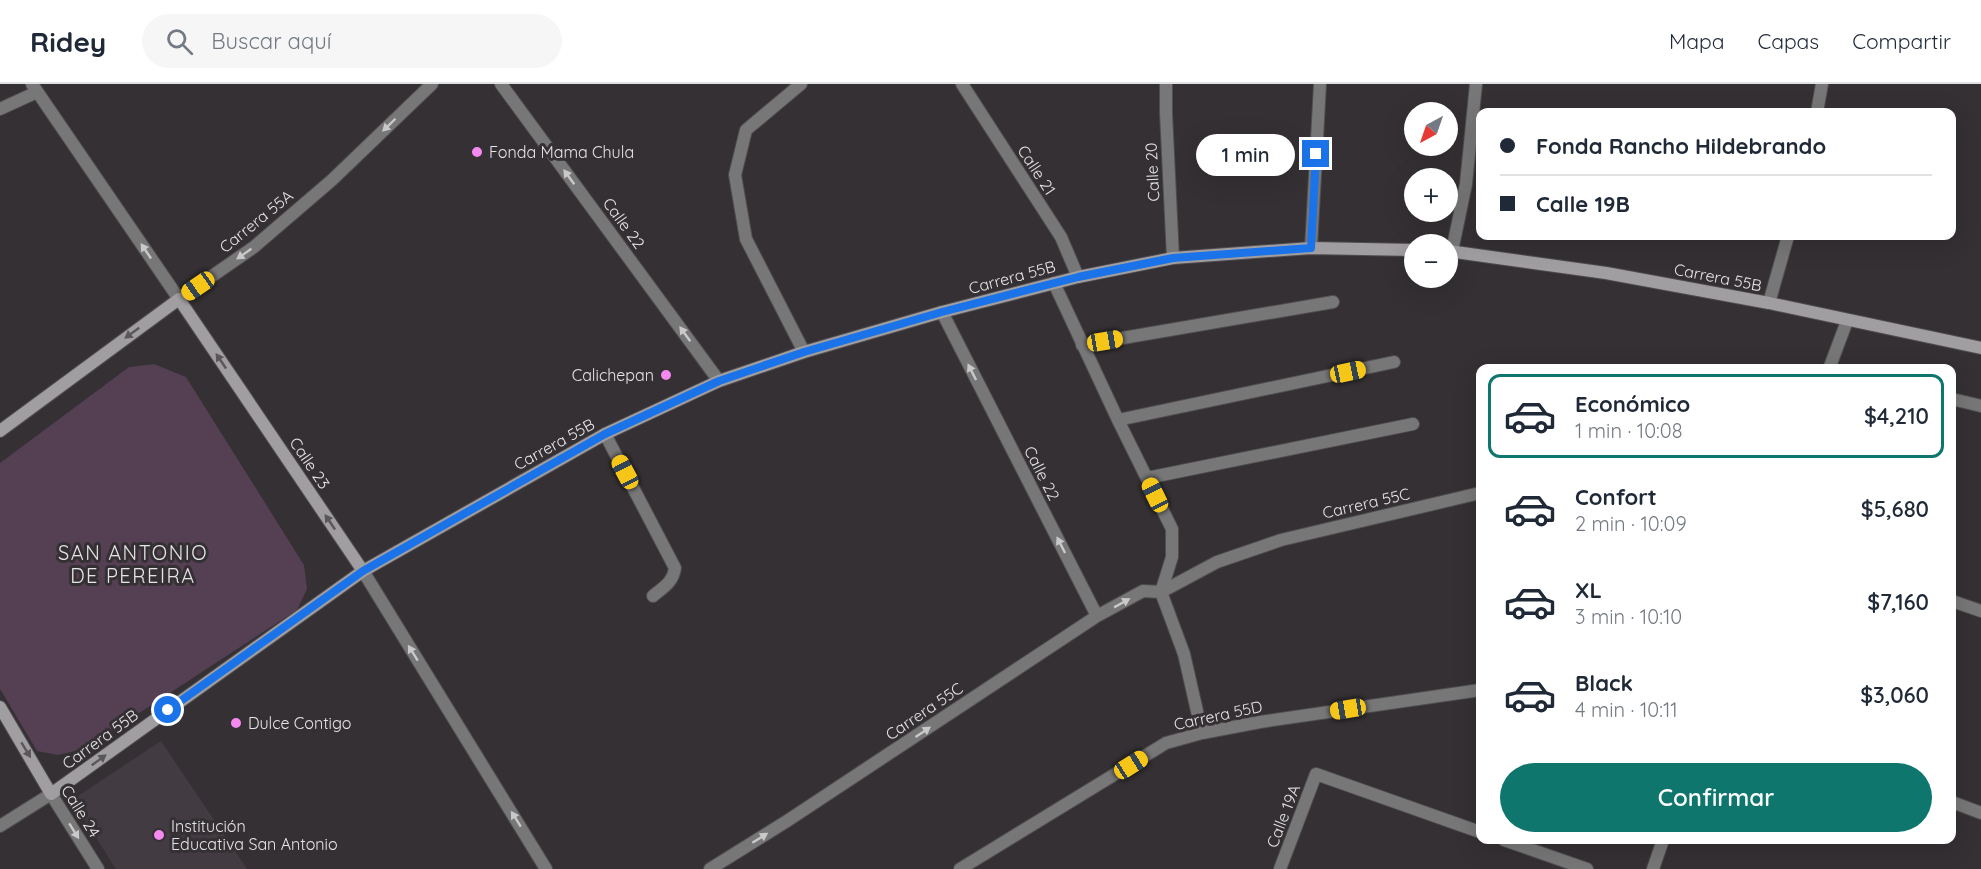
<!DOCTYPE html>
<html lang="es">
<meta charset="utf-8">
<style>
:root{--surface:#fff;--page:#f6f6f7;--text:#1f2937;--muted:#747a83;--line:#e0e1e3;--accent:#0f766e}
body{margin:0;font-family:Quicksand,sans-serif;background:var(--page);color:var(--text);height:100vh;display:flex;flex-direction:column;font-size:22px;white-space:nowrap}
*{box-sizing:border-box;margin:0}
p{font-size:20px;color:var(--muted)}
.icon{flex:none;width:33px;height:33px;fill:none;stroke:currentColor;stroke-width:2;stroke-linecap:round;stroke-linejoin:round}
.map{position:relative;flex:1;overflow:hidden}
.side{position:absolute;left:1476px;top:280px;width:480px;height:480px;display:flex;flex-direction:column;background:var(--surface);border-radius:12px;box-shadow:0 6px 24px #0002}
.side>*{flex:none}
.top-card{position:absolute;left:1476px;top:24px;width:480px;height:132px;border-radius:12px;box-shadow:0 6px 24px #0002;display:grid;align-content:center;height:132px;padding:0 24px;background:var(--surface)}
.needle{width:39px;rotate:220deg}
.fabs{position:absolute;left:1404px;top:18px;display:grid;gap:12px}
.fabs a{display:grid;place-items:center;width:54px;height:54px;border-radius:50%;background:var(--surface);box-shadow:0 6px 24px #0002;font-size:30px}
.end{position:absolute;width:27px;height:27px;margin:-14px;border:8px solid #1a73e8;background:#fff;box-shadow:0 0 0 3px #fff}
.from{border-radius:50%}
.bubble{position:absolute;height:42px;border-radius:21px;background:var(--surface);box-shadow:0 6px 24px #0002;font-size:20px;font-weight:600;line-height:42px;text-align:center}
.car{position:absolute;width:18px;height:36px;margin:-18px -9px;border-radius:8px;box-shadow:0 0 4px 2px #0007;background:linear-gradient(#f5c518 24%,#345 0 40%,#f5c518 0 76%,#345 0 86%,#f5c518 0)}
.top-card b{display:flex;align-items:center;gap:21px;height:57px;font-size:22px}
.top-card b+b{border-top:2px solid var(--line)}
.top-card i{width:15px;height:15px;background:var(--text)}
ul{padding:10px 0 0;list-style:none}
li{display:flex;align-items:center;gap:18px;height:84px;margin:0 12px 9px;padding:0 12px;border:3px solid transparent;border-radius:12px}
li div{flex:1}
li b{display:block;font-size:22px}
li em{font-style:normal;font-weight:600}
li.active{border-color:var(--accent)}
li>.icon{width:54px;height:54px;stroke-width:1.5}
.button{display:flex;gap:12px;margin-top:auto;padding:12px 24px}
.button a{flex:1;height:69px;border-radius:36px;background:var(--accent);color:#fff;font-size:24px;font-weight:600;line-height:69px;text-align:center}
header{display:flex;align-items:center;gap:36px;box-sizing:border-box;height:84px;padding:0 30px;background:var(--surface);border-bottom:2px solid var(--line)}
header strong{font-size:28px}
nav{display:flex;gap:33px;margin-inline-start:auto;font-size:21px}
.search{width:420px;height:54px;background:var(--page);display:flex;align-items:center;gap:15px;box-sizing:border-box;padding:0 21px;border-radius:33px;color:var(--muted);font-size:22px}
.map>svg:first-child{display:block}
.built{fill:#433b42}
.green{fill:#543f53}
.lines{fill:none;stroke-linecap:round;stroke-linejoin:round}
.service-casing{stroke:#504d50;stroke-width:14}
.minor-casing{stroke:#504d50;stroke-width:14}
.tertiary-casing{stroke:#504d50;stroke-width:14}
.secondary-casing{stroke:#504d50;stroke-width:14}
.service{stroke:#787778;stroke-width:12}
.minor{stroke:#787778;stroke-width:12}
.tertiary{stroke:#787778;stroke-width:12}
.secondary{stroke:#a09ea0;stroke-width:12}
.oneway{fill:#cac9ca}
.oneway2{fill:#5a5659}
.route{stroke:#1a73e8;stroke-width:8}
.poi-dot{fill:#f489f0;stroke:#343033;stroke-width:2}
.labels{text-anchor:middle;stroke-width:6;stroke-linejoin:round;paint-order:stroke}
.poi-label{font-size:16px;fill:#e6e4e6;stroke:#343033;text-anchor:start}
.street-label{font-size:16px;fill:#e6e4e6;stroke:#343033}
.quarter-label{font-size:20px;letter-spacing:1.5px;fill:#e6e4e6;stroke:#343033}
</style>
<header>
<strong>Ridey</strong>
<div class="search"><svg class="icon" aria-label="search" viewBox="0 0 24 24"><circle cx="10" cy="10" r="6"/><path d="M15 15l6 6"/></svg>Buscar aquí</div>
<nav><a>Mapa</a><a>Capas</a><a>Compartir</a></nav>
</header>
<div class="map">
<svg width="1981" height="785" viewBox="0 0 1981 785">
<rect width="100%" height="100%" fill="#343033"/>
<path class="built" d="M161 657 247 785H116L72 716Z"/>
<path class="green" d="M154 280 186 293 304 481 307 505 297 526 84 665 58 671 37 667 0 605V379L129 283Z"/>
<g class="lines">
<defs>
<path id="service" d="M801 0 746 46 735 91 746 155 804 268
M0 25 37 8
M1054 199 1118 336 1172 445V473L1161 508
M1082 261 1333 218
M1118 336 1394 278
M605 350 675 484C673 498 664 503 653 512
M1147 394 1413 340"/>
<path id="minor" d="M32 0 179 215
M501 0 719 297
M962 0 1061 153 1078 193
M1166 0V29L1173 174
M1817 28 1822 0
M1311 164 1320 0
M1452 167 1466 100 1476 0
M1769 219 1788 152
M942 228 1097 532
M1829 285 1847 237
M1952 315 1981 322
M363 487 546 785
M1161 508 1217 478 1281 456 1480 409
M1952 517 1981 527
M1952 718 1981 729
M0 742 51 710
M1504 756 1587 785
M710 785 787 737 1097 532 1143 507 1161 508 1184 570 1202 649
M960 785 1166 659 1202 649 1260 638 1480 606
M1280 785 1316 690 1480 748
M1653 785 1663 756"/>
<path id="tertiary" d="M179 215 254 163 332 96 432 0
M51 710 98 785"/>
<path id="secondary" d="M1448 167 1606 189 1769 219 1981 264
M0 347 179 215 363 487
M0 623 51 710 363 487 605 350 719 297 804 268 942 228 1078 193 1173 174 1311 164 1414 166"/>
</defs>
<use href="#service" class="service-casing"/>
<use href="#minor" class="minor-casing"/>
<use href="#tertiary" class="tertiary-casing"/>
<use href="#secondary" class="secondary-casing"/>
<use href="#service" class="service"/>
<use href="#minor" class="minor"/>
<use href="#tertiary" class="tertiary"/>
<use href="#secondary" class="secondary"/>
</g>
<defs><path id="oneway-solid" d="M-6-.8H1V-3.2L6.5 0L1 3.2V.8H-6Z" transform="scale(1.5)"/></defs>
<g class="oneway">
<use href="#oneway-solid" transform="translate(389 41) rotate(136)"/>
<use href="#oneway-solid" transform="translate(569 93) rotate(-126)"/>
<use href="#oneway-solid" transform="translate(146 167) rotate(-124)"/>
<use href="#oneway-solid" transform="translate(244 170) rotate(145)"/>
<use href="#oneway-solid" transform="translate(685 250) rotate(-126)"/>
<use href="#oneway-solid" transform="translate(972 288) rotate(-117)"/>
<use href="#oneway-solid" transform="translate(1061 461) rotate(-117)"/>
<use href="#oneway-solid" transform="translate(1122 519) rotate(-29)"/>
<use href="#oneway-solid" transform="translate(413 569) rotate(-122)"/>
<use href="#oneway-solid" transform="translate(923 648) rotate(-34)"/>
<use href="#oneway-solid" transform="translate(516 735) rotate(-122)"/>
<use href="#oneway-solid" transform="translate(74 747) rotate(58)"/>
<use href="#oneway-solid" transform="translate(760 754) rotate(-32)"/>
</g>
<g class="oneway2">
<use href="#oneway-solid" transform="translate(132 249) rotate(144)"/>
<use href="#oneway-solid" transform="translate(221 277) rotate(-124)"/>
<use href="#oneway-solid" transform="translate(330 438) rotate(-124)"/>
<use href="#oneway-solid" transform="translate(26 666) rotate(59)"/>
<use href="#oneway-solid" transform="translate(99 676) rotate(-36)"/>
</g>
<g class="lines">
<path class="route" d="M168 626 363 487 605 350 719 297 804 268 942 228 1078 193 1173 174 1311 164 1316 70"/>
</g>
<g class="poi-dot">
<circle cx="477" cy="68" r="6"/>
<circle cx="666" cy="291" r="6"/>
<circle cx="236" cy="639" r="6"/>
<circle cx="159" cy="751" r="6"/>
</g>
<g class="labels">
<g class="poi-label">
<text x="489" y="74">Fonda Mama Chula</text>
<text x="654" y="297" text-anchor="end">Calichepan</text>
<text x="248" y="645">Dulce Contigo</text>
<text x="171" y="748">Institución<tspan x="171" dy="18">Educativa San Antonio</tspan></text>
</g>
<g class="street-label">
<text transform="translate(1037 86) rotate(57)" y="6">Calle 21</text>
<text transform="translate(1152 88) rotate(-93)" y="6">Calle 20</text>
<text transform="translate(256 137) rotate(-39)" y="6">Carrera 55A</text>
<text transform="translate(624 139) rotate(54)" y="6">Calle 22</text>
<text transform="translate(1012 193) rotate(-15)" y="6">Carrera 55B</text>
<text transform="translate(1718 193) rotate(11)" y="6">Carrera 55B</text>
<text transform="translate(554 360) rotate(-29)" y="6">Carrera 55B</text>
<text transform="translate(310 379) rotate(56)" y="6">Calle 23</text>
<text transform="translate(1042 389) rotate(63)" y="6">Calle 22</text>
<text transform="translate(1366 419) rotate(-13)" y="6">Carrera 55C</text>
<text transform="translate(924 627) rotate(-34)" y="6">Carrera 55C</text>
<text transform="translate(1218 631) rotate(-12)" y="6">Carrera 55D</text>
<text transform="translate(100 655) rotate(-36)" y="6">Carrera 55B</text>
<text transform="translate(81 727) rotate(58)" y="6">Calle 24</text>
<text transform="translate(1283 732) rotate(-69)" y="6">Calle 19A</text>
</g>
<g class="quarter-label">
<text x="133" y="476">SAN ANTONIO<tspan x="133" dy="23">DE PEREIRA</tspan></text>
</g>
</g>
</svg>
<div class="fabs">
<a><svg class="needle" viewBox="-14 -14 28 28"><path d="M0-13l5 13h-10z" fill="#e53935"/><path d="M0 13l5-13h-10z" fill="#747a83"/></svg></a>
<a>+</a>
<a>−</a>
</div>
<i class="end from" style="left:168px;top:626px"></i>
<i class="end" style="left:1316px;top:70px"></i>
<div class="bubble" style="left:1196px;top:50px;width:99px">1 min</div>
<i class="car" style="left:198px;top:202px;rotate:235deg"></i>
<i class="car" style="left:1105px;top:257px;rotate:80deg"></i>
<i class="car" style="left:1348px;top:288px;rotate:78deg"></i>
<i class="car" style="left:625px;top:388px;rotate:332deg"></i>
<i class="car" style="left:1155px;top:411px;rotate:334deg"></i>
<i class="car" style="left:1348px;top:625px;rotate:261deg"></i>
<i class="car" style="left:1131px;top:681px;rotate:58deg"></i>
<div class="top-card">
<b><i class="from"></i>Fonda Rancho Hildebrando</b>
<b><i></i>Calle 19B</b>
</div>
<section class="side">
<ul>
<li class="active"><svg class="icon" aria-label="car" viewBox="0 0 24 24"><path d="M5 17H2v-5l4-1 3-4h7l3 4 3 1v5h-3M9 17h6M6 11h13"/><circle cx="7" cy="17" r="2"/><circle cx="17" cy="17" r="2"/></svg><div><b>Económico</b><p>1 min · 10:08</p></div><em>$4,210</em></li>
<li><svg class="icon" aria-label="car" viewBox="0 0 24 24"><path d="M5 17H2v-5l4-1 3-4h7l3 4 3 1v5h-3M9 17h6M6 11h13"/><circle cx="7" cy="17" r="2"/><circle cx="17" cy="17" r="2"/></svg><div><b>Confort</b><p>2 min · 10:09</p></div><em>$5,680</em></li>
<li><svg class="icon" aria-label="car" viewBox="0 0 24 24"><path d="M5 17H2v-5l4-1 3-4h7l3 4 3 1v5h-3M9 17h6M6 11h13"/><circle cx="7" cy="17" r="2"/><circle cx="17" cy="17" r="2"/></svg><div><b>XL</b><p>3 min · 10:10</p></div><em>$7,160</em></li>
<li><svg class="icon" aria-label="car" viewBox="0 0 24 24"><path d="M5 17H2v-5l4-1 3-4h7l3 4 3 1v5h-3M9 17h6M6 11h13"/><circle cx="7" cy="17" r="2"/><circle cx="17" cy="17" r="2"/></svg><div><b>Black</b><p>4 min · 10:11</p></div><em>$3,060</em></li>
</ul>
<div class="button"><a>Confirmar</a></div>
</section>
</div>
